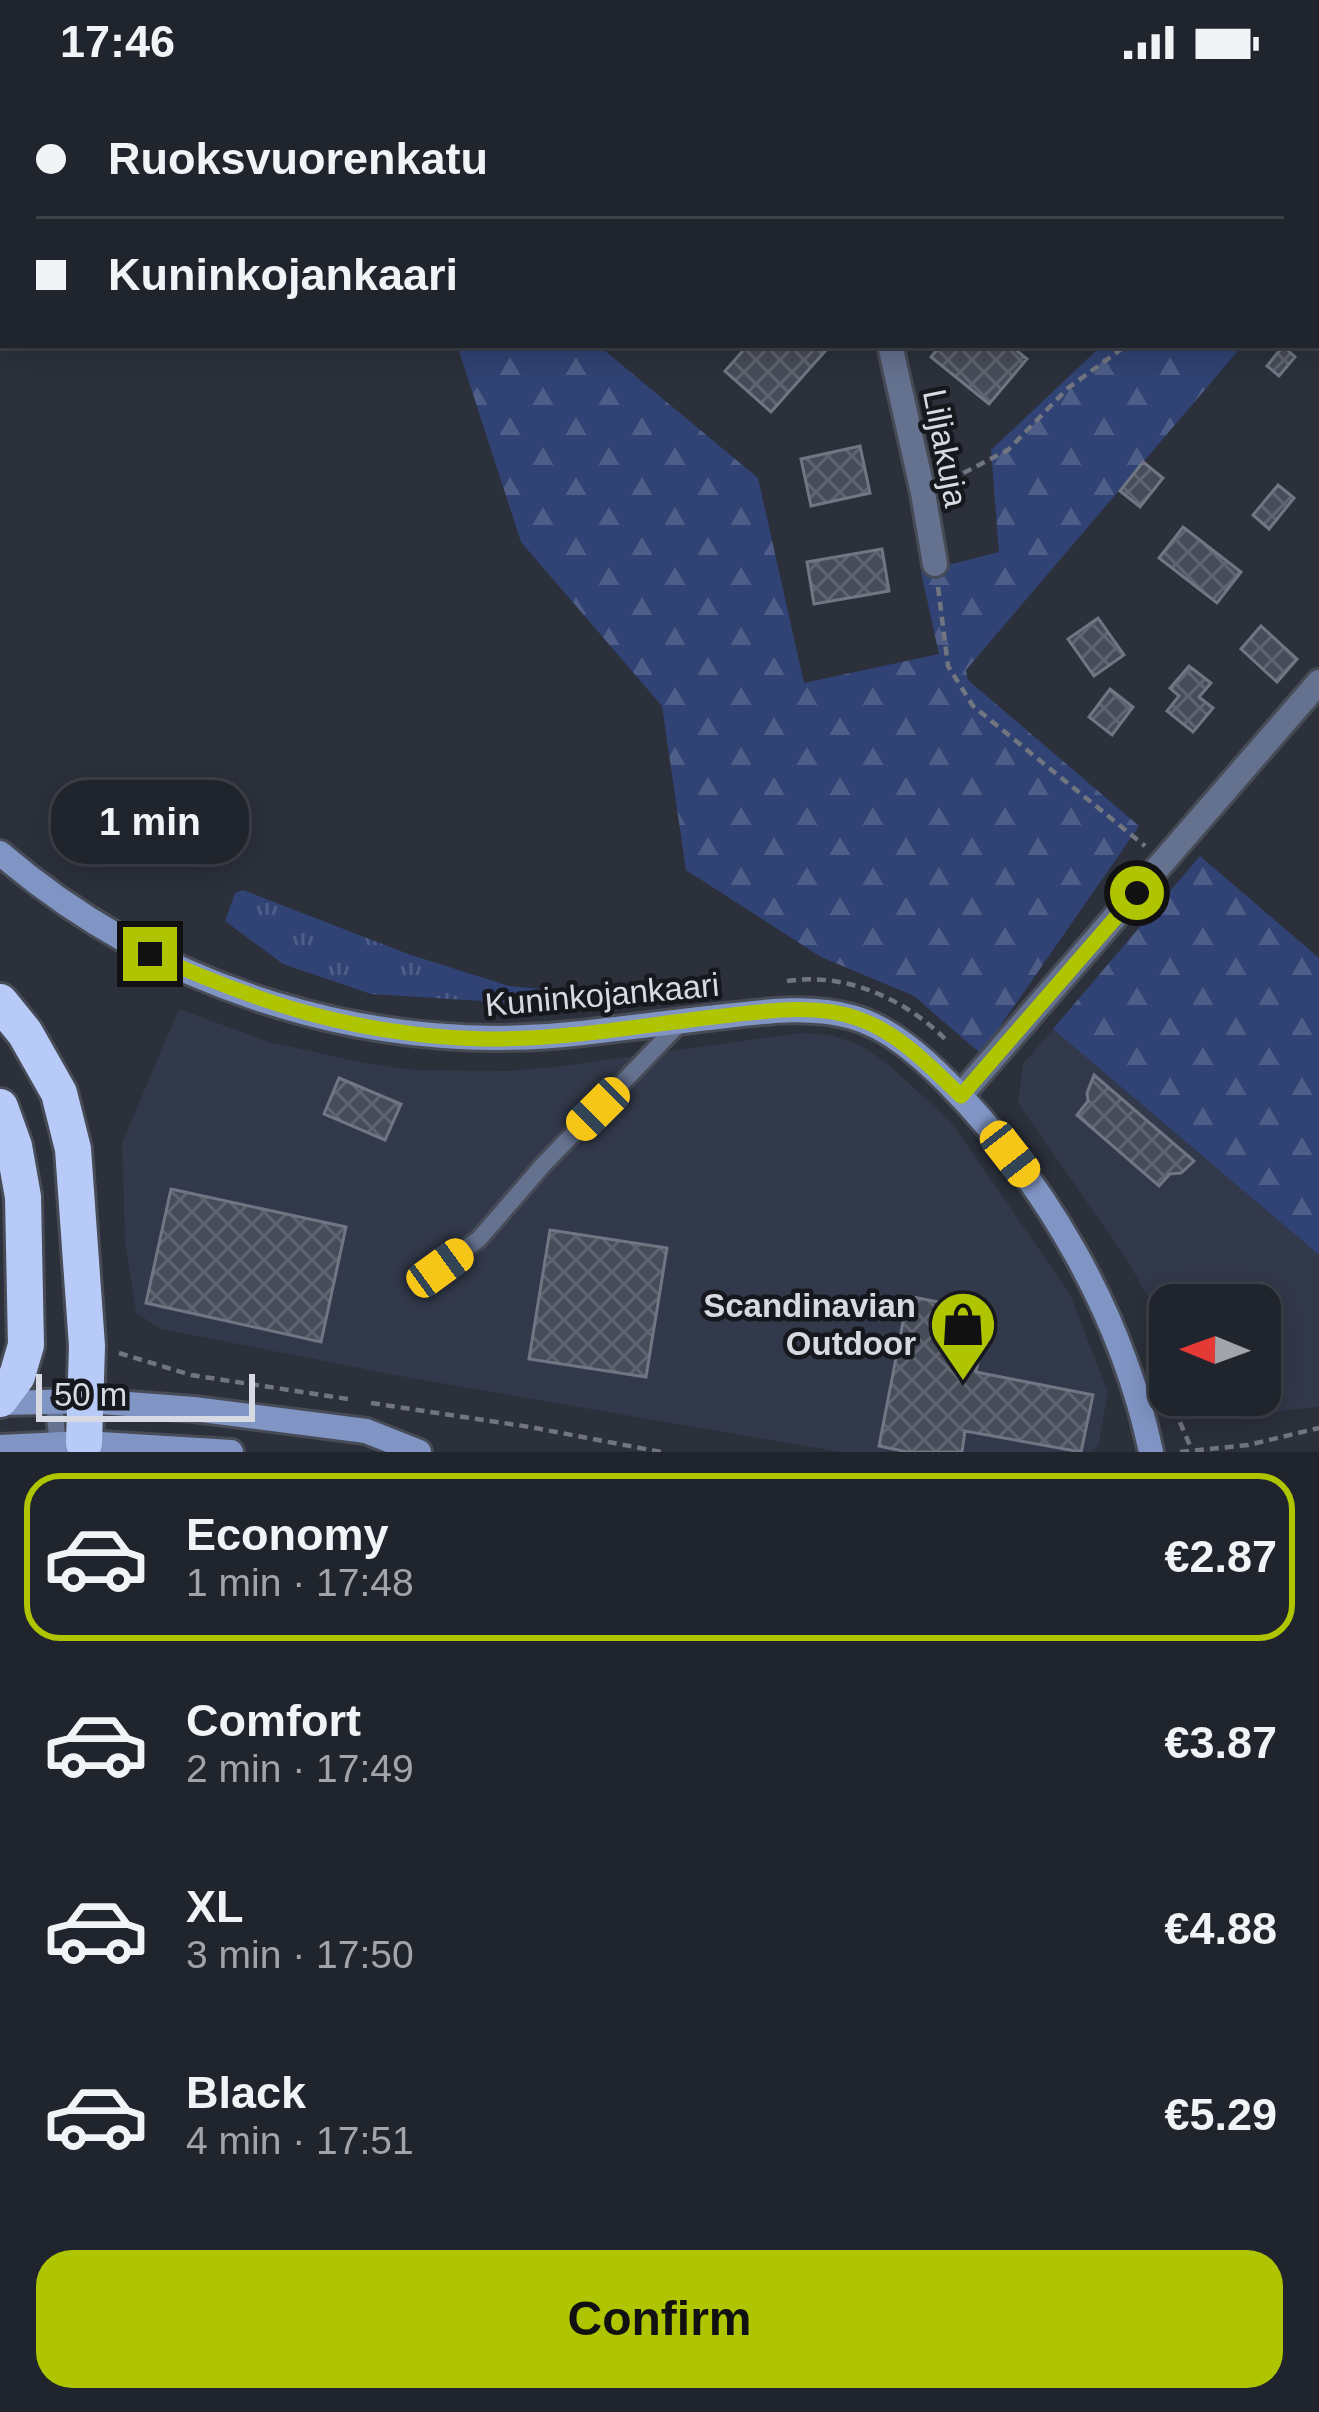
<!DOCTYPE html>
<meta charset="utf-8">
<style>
:root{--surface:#20242c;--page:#2d3038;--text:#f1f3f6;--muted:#a2a4a9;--line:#3d4148;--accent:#b0c501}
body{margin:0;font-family:Helvetica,sans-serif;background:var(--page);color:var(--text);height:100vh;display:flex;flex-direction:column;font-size:45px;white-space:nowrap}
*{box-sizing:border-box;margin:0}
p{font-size:39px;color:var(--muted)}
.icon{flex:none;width:66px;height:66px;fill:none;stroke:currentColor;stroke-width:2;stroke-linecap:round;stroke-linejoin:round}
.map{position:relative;height:1368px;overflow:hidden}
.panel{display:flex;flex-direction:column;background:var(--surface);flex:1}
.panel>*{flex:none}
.guide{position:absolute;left:0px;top:0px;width:1320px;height:264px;box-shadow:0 6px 30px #0003,0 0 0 3px var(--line);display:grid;align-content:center;height:264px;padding:0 36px;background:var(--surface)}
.needle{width:78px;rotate:271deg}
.buttons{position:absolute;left:1149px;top:1200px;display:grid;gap:24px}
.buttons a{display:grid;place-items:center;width:132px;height:132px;border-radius:24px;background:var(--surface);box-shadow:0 6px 30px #0003,0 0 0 3px var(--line);font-size:60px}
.scale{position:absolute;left:36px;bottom:30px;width:219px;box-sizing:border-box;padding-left:12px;border:6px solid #d7dae2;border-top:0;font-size:33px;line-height:42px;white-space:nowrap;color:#d7dae2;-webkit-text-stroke:9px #16181d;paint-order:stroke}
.end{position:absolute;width:54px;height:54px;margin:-27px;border:15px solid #b0c501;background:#111;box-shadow:0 0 0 6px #111}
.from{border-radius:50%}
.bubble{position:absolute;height:84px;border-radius:36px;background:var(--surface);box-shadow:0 6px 30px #0003,0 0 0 3px var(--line);font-size:39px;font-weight:700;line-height:84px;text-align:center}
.car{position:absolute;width:36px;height:72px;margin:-36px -18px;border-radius:15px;box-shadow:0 0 9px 3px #0007;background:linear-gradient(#f5c518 24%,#345 0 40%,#f5c518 0 76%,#345 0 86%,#f5c518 0)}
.guide b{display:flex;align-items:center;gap:42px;height:114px;font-size:45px}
.guide b+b{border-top:3px solid var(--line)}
.guide i{width:30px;height:30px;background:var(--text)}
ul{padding:21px 0 0;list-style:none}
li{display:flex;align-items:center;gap:36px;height:168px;margin:0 24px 18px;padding:0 12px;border:6px solid transparent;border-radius:36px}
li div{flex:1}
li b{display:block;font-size:45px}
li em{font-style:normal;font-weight:700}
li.selected{border-color:var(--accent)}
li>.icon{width:108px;height:108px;stroke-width:1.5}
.button{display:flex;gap:24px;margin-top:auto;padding:24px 36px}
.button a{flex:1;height:138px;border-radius:36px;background:var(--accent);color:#111;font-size:48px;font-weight:700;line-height:138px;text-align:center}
.status{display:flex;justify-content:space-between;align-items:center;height:84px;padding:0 60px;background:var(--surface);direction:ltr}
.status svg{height:33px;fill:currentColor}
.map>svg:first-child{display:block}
.built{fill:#32394a}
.grass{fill:url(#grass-tufts)}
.forest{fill:url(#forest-firs)}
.building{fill:url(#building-cross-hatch);stroke:#707683;stroke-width:3}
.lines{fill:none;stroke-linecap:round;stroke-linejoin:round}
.lane-casing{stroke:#474b56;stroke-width:22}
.street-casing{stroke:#474b56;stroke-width:30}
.secondary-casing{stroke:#474b56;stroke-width:30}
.highway-casing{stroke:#474b56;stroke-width:42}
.path{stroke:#71757f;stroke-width:4.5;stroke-dasharray:9 6;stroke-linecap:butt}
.lane{stroke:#64718f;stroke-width:16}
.street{stroke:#64718f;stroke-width:24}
.secondary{stroke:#8195c5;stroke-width:24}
.highway{stroke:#b8cbf8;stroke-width:36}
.route{stroke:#b0c501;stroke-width:15}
.labels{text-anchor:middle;stroke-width:9;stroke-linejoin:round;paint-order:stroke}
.street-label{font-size:33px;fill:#d7dae2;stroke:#16181d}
.poi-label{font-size:33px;font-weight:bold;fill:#d7dae2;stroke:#16181d;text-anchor:end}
</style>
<div class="status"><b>17:46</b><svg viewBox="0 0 49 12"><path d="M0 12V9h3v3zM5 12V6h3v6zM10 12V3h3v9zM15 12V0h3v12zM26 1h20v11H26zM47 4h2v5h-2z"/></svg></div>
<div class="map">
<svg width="1319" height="1368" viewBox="0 0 1319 1368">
<defs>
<pattern id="grass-tufts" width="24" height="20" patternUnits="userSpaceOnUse" patternTransform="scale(3)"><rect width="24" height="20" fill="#314374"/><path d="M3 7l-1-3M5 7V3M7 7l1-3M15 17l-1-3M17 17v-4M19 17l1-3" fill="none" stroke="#4e5e88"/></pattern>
<pattern id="forest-firs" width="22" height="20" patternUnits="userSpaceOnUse" patternTransform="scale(3)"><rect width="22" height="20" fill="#314374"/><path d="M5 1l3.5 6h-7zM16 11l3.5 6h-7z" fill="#4e5e88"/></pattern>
<pattern id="building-cross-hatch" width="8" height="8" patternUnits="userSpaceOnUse" patternTransform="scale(3)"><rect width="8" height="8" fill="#474c59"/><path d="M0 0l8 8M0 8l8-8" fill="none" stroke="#616571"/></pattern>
</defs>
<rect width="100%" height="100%" fill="#2b303b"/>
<path class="built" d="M179 925 269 958 365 979 414 986 508 987 555 983 800 949 831 951 862 962 888 980 951 1038 1070 1210 1108 1309 1098 1362 1091 1368H840L411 1294 161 1245 136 1229 125 1157 122 1059Z
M1053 945 1319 1171V1323L1269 1328 1202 1312 1260 1311V1221H1170V1254L1128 1177 1018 1019 1023 980Z"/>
<path class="grass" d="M243 806 408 870 509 902 574 908 513 919 371 910 283 880 225 837 235 809Z"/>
<path class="forest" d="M0 0H457L461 3H3V77L0 78Z
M457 261H598L758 394 804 599 939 570 921 488 999 468 991 366 1099 264 1098 261H1243L966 586 968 596 1139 742 981 970 914 912 821 873 686 786 662 622 521 458Z
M1200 772 1319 874V1171L1053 945Z"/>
<path class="building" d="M748 261H823L827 265 771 328 725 287Z
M941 261H1010L1027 275 989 320 931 273Z
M1283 262 1295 273 1279 292 1267 282Z
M860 362 870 409 811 422 801 375Z
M1143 378 1163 394 1140 423 1120 407Z
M1278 401 1294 414 1269 445 1253 431Z
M1183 443 1241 488 1217 519 1159 474Z
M882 465 889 507 814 520 807 478Z
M1098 534 1124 571 1094 592 1068 555Z
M1261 542 1297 575 1277 598 1241 565Z
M1189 582 1211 599 1199 613 1213 624 1193 648 1167 627 1179 612 1170 604Z
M1110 605 1133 623 1112 651 1089 633Z
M1094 991 1194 1077 1181 1089 1170 1090 1159 1102 1077 1031 1088 1017 1087 1009Z
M339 994 401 1020 385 1056 324 1030Z
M171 1105 346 1143 321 1258 146 1219Z
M550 1146 667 1164 646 1293 529 1275Z
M908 1212 988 1228 976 1288 1093 1311 1081 1368 965 1347 962 1368H908L879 1362Z"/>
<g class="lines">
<defs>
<path id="lane" d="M786 0 790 3
M440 1183 479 1155 543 1081 682 937
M54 1317 58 1367"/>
<path id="street" d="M1284 0V3
M711 3 713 0
M890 261 923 409 935 480
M960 1012 1319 598"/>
<path id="secondary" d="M0 769C160 906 373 973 582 949 624 944 666 939 708 934 755 929 806 920 852 933 889 943 922 973 948 999 1047 1100 1122 1230 1151 1368
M0 1319 88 1317 194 1325 366 1347 419 1368
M0 1363 84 1359 231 1368"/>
<path id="highway" d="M0 918 25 949 59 1009 73 1065 87 1262 84 1359
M0 1023 14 1062 23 1113 26 1261 17 1292 0 1315"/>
</defs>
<use href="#lane" class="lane-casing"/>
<use href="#street" class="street-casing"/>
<use href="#secondary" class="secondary-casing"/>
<use href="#highway" class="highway-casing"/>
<path class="path" d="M650 0 651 3
M1317 50H1319
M950 396 1008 366 1068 304 1127 261
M938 503 948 582 973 622 1145 762
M787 897C847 888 908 916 949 959
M119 1269 191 1291 348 1315
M1162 1297 1192 1366
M371 1319 530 1343 661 1368
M1180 1368 1248 1361 1319 1344"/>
<use href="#lane" class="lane"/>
<use href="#street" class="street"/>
<use href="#secondary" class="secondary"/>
<use href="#highway" class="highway"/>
</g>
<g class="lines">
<path class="route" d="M150 870C263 921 360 952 485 955 562 956 638 942 714 933 760 928 815 918 859 935 899 949 931 983 961 1012L1137 809"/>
</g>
<defs>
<symbol id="shop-pin" viewBox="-11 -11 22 30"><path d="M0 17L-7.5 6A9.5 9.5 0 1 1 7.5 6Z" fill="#b0c501" stroke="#16181d"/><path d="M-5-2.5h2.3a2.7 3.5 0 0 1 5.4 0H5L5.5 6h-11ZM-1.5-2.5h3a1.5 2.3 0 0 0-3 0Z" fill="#111"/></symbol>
</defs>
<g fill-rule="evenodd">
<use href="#shop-pin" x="925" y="1202" width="76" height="104"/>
</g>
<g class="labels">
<g class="street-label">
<text transform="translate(946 364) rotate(79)" y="12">Liljakuja</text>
<text transform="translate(602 910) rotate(-5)" y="12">Kuninkojankaari</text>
</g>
<g class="poi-label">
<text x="916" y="1233">Scandinavian<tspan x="916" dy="38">Outdoor</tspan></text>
</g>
</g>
</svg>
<div class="buttons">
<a><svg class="needle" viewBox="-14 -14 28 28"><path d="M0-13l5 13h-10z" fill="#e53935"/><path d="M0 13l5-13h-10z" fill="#a2a4a9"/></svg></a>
</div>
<div class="scale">50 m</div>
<i class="end from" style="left:1137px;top:809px"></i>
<i class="end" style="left:150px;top:870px"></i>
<div class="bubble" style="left:51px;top:696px;width:198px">1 min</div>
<i class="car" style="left:598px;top:1025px;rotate:225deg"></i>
<i class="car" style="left:1010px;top:1070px;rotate:142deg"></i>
<i class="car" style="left:440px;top:1184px;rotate:54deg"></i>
<div class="guide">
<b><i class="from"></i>Ruoksvuorenkatu</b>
<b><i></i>Kuninkojankaari</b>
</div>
</div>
<section class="panel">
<ul>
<li class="selected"><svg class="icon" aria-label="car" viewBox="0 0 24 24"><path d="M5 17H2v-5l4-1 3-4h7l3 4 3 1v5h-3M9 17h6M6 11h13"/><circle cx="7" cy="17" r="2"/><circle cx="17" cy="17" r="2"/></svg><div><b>Economy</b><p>1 min · 17:48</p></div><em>€2.87</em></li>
<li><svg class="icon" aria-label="car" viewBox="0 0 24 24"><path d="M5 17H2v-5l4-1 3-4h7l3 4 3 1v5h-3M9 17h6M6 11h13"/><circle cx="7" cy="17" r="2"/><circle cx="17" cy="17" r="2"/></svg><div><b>Comfort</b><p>2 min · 17:49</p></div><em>€3.87</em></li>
<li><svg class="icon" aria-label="car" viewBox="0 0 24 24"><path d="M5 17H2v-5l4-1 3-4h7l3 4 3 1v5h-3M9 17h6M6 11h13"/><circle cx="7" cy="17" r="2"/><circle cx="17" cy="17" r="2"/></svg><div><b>XL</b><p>3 min · 17:50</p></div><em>€4.88</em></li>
<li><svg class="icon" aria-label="car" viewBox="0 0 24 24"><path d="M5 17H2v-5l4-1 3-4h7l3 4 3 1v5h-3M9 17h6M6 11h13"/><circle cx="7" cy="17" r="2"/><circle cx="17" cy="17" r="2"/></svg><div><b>Black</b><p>4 min · 17:51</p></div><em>€5.29</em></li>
</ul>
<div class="button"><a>Confirm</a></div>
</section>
